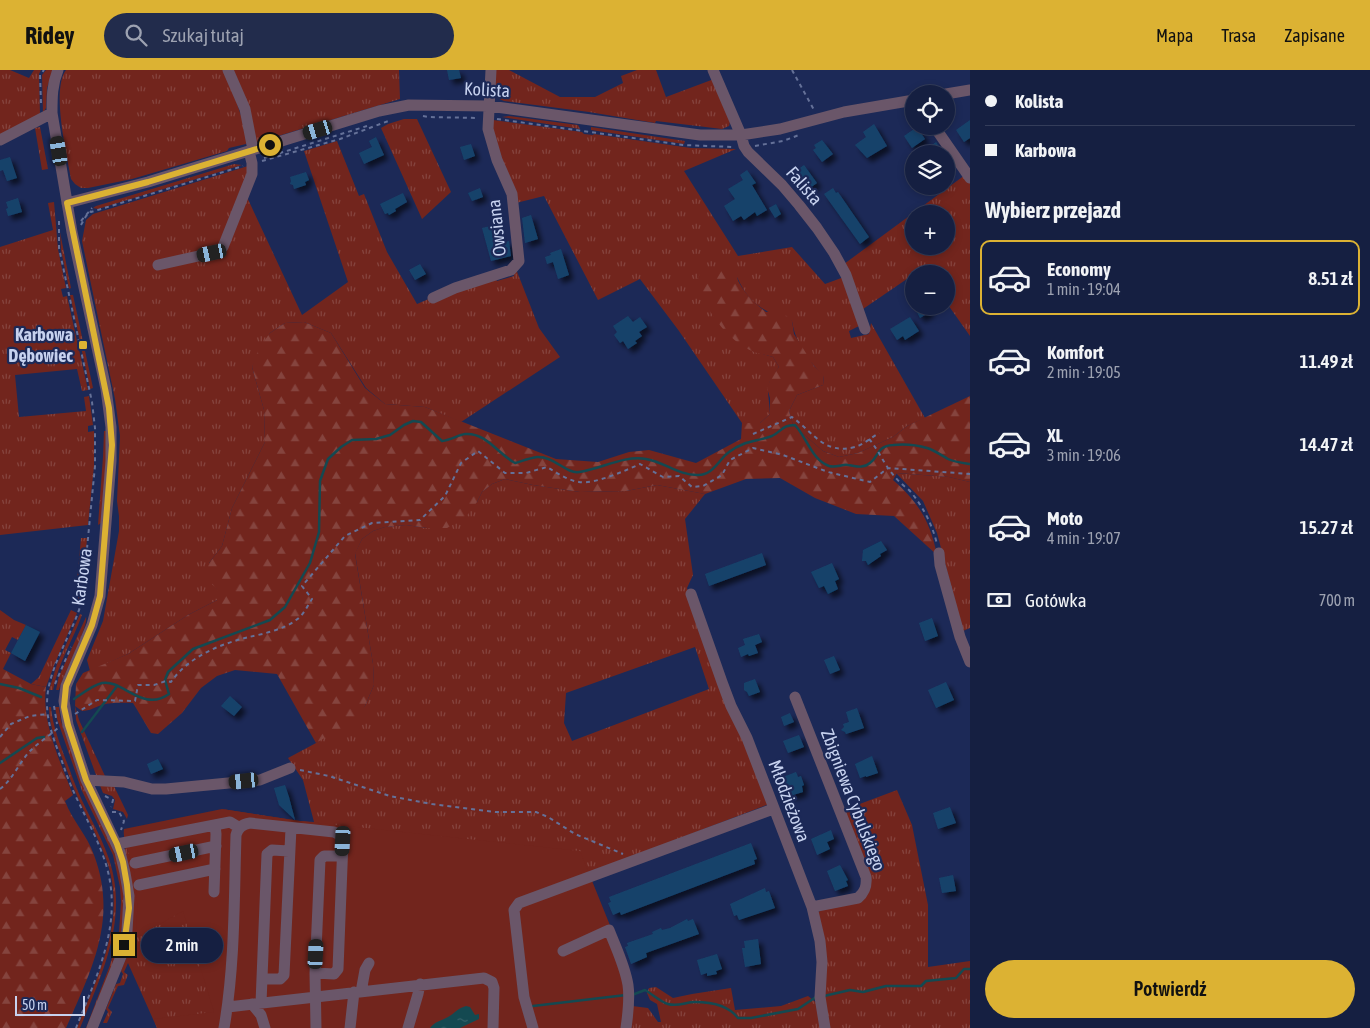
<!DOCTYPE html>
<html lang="pl">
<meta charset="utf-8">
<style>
:root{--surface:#151f41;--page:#222c4c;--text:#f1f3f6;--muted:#9da2b1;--line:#343d5a;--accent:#dcb233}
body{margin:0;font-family:"Asap Condensed",sans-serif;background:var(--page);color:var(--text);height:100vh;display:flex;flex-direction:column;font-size:19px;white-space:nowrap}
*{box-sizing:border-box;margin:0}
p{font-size:16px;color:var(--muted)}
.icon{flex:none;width:28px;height:28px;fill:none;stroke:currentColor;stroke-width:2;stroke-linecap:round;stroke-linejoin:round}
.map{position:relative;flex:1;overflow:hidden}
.sheet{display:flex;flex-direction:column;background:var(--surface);width:400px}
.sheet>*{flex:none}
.top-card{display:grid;align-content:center;height:110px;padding:0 15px;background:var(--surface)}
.buttons{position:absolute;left:905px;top:15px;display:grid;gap:10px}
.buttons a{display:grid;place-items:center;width:50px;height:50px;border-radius:50%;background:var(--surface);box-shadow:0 2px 8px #0003,0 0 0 1px var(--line);font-size:25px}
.scale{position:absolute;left:15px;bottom:12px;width:70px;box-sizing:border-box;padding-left:5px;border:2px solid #c7d2ef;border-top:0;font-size:14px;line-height:18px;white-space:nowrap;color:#c7d2ef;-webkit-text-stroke:4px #1c2957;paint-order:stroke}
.end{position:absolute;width:22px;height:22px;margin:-11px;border:6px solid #dcb233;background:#111;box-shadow:0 0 0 2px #111}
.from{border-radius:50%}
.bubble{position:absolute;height:35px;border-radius:18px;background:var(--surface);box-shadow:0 2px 8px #0003,0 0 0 1px var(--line);font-size:16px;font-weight:600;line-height:35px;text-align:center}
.car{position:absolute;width:15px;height:30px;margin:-15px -8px;border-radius:6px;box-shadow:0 0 4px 1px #0007;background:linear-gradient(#222 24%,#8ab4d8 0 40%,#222 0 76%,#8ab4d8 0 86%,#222 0)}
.top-card b{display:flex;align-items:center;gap:18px;height:48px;font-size:19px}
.top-card b+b{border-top:1px solid var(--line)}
.top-card i{width:12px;height:12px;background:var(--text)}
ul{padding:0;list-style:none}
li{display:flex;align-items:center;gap:15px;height:75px;margin:0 10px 8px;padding:0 5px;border:2px solid transparent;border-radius:10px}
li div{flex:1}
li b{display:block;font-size:19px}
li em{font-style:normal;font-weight:600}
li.active{border-color:var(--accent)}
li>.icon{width:45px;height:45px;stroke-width:1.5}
h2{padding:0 15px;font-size:22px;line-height:60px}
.pay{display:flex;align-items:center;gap:12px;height:55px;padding:0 15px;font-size:19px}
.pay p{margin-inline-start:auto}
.action{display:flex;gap:10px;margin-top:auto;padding:10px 15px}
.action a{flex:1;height:58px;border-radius:30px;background:var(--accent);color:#111;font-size:20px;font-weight:600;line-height:58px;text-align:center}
header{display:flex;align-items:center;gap:30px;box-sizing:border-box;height:70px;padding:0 25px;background:var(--accent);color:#111}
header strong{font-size:24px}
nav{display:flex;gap:28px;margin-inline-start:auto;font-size:18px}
.search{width:350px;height:45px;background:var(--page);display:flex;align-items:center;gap:12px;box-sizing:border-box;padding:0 18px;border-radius:28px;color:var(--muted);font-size:19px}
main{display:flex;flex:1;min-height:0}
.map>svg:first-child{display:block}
.grass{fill:url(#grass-tufts);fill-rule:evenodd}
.forest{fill:url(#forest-firs)}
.garden{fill:#72251d}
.water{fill:url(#water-ripples)}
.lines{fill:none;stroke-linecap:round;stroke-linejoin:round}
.stream{stroke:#144951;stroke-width:2.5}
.building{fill:#16436b;filter:url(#shadow)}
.path{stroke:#657198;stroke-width:2;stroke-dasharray:4 4;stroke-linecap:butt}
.minor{stroke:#6a5669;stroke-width:11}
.route{stroke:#dcb233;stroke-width:6}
.poi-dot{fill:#dcb233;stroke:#1c2957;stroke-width:2}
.labels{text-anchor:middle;stroke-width:4.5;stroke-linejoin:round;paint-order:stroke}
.street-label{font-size:18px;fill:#c7d2ef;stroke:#1c2957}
.poi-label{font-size:18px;font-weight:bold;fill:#c7d2ef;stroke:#1c2957;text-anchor:end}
</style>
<header>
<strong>Ridey</strong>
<div class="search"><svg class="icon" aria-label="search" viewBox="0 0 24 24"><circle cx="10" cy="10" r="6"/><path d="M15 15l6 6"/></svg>Szukaj tutaj</div>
<nav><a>Mapa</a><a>Trasa</a><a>Zapisane</a></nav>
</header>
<main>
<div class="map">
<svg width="970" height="958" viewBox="0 0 970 958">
<defs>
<pattern id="grass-tufts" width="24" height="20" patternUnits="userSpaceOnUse" patternTransform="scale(1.25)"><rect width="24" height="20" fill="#72251d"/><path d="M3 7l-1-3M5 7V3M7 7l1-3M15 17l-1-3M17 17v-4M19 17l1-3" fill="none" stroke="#85443e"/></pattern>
<pattern id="forest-firs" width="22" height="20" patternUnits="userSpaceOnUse" patternTransform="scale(1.25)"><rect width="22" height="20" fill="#72251d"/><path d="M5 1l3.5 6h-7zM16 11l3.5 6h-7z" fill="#85443e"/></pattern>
<pattern id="water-ripples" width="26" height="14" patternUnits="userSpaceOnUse" patternTransform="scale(1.25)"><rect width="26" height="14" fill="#144951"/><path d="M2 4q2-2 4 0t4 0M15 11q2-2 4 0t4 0" fill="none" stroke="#35626a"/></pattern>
<filter id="shadow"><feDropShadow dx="4.5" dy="4.5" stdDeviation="2.5" flood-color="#0009"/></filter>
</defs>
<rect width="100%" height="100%" fill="#1c2957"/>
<path class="grass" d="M0 0H10L29 8 34 0H41L39 4 40 45 0 67Z
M46 0H53L47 18 46 38 43 43 42 5Z
M66 0H226L247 64 246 74 229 78 227 81 132 109 88 118H81L75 114 71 109C67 85 51 20 66 0Z
M231 0H399L400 29 255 73Z
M495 0H509L560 27H595L623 13 621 6 637 0H656L666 27 714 9 730 52 729 56 722 59 656 51 655 53 589 42 504 31 497 28 495 24Z
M509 46 578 55 580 59 502 47Z
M404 49H417L451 122 422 149 381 58 388 54Z
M493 50 582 62 584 64 593 65 594 64 691 78 736 79 684 101 738 186 792 177 825 214 844 207 861 255 849 261 851 268 869 264 871 253 925 348 907 356 893 367 858 383 839 387 823 381 793 355 789 341 797 325 823 315 824 306C809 292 795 272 792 251 764 241 750 236 737 207L753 281 773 287 779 297C763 317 769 321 770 344L760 353H742L679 261 640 209 598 230 544 126 516 133 492 57Z
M40 57 48 99 42 100 35 58Z
M591 57 685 71 684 74 591 60Z
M337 71 359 126 364 124 387 182 417 234 431 228 495 207 497 211 514 206 513 202 516 199 539 258 560 287 461 352 425 337 385 334 366 318 331 263 304 252 285 253 270 263 252 297 264 340 265 372 232 438 222 476 209 493 217 519V530L188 545 128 584 90 601 87 590 103 551 119 461V446L117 431 120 366 115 329 82 171 86 150 93 144 248 96 246 125 302 245 348 212 304 81Z
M234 94 242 95 98 139 93 138 96 136Z
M965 105 970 112V266L946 232V204H927L923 198 863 239 844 194ZM914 144H946V176H914Z
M54 132 58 179 66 218 61 219 63 227 67 226 88 320 82 321 77 299 15 305 19 347 86 341 84 327 89 326 93 355 88 356V362L94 361V396L88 455 0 465V177L53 160 48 133Z
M60 162 71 218 69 219 61 180Z
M70 225H73L93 318 90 319Z
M104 361H107V391L101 453 98 455 103 387Z
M896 403 949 407 970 412V558L963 561 937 463 923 431Z
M505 409 533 415 580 422 626 421 657 415 705 424 685 449 693 505 687 518 719 613 769 734 513 832 222 739 300 751 314 752 303 710 288 688 316 673 365 636 374 615 373 594 355 483 362 469 373 461 385 457 406 455 427 458 477 432 482 422 492 414ZM695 577 709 619 572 671 564 653 566 623Z
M81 468H87L84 507 80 534 75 533Z
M0 540 14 550 26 555 18 570 12 567 5 580 11 583 3 599H0Z
M71 540 77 543 55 593 46 617 31 614 39 607Z
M80 544 82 545C73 570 58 593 53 620H49L57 594Z
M86 547C89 556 63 606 59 620H56L59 606Z
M75 636 79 650 105 706 96 705 76 650Z
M49 637H51C53 661 65 686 73 709 83 737 100 762 109 789 129 849 102 904 80 958H77C98 904 128 849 106 789 96 761 79 735 69 706 61 684 49 660 49 637Z
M55 637H59C60 651 65 664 70 677 77 698 84 718 94 738 103 756 112 774 118 793 136 851 109 906 87 958H86L110 895 119 863 121 832 120 817 113 785 82 721 57 649Z
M99 713 113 714 128 745 127 749 123 742 113 739 115 730 112 726 103 723Z
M897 720 912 755 928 835V897L970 891V958H827L818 842 868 819 841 741Z
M127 776 128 782 211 802 220 958H157L128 893 124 902 128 905 124 915 118 916 108 938 112 942 107 953H103L108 942 106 939 116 914 120 913 123 904 121 901 126 888 130 887 131 882 128 879 125 779Z
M656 917 673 928 692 924 731 918 735 940 781 936 808 926 818 934 822 958H629L632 936 648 938 658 952H661L657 934 650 930 647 923 649 918Z"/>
<path class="forest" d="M722 197C737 202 735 207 743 219 749 228 757 235 766 242L779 239 792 251 794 264 814 296 824 305 823 315 797 325 789 341 793 355 823 381 839 387 858 383 893 367 907 356 970 326V412L949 407 897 403 893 410C919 433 930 451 937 485L894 446 856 444 815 428 780 408 746 409 705 424 657 415 626 421 580 422 533 415 505 409 492 414 482 422 477 432 465 448 447 458H427L406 455 385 457 373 461 362 469 355 484 373 594 374 615 365 636 352 652 316 673 277 604 235 600 217 606 201 618 182 643 158 664 151 663 133 633C123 633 112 632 102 635 95 637 90 641 82 641L75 636 76 614 83 603 128 584 188 545 217 530V519L204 507 209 493 222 476 232 438 265 372 264 340 252 297 259 278 270 263 285 253 304 252 331 263 365 318 385 334 425 337 556 389 598 392 629 382 649 380 696 393 741 369 742 353H760L770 344V328L767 318 772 305 779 297 773 287C767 285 760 284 754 282 726 270 705 239 696 211L700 204 713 198Z
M0 599H3L31 614 46 617C41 652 61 693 73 725L65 731C72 750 87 765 94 785 118 849 92 899 66 958H0Z"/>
<path class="garden" d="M222 739 300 751 580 781 626 895 631 916 633 958H157L154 949 214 942 183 841 135 868C138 845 138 824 134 801 132 787 122 773 124 759Z"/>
<path class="water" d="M466 936 470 937 475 945 479 944V949L460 958H430C435 951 441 951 448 947 455 943 458 938 466 936Z"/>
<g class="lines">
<path class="stream" d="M0 614 19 618 41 627
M74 629C83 623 93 615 102 613 123 609 142 643 169 624L165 610 168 602 193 579 270 550 285 537 310 493 319 462 320 411 328 389 341 377 352 370 376 369 390 365 404 355 413 351 421 352 442 371C451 370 458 365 465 364 486 362 498 384 515 393 522 391 530 388 537 387 554 386 566 404 579 402 601 399 624 385 646 389 664 392 678 405 697 405 713 406 719 389 729 382 745 370 756 372 772 366 782 361 782 355 795 355 807 368 812 390 829 396 836 398 842 394 848 395 856 396 863 399 870 393 879 387 876 376 893 375 903 374 917 375 927 378 934 380 941 385 948 389 954 392 963 393 970 394
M82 662 117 616
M0 693 37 668 44 667
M632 925 645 920C652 924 661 932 668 934 678 937 686 932 695 932 712 932 728 935 738 948H751L798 939 816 927
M824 926 850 920 863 922 886 916H921L926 911 956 908 964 899H970
M533 936 626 925"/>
</g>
<path class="building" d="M447 0H459L461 8 449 10Z
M970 50V68L964 72 956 60Z
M874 54 887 76 867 88 855 75 866 67 863 62Z
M917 57 925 69 912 78 904 66Z
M376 67 384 85 364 94 359 83 372 77 369 71Z
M822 70 833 84 822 92 813 80 816 78 814 75Z
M936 72 944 84H932L928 78Z
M471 74 475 86 464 90 460 77Z
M10 87 17 108 7 111 3 100 0 101V90Z
M804 95 817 113 810 118 806 111 803 113 801 111 800 112 793 103Z
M747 100 756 113 752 115 767 140 757 146 755 142 744 150 741 146 733 151 724 136 735 129 728 119 743 110 740 105Z
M306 102 309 110 305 112 306 115 294 119 293 115 290 114 291 111 290 107Z
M480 118 483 127 472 131 468 123Z
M833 118 836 123 838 122 869 167 860 174 824 124Z
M403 123 407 132 395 139 396 141 389 145 388 143 385 144 380 134Z
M18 128 22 142 8 146 6 139 8 138 6 132Z
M776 134 781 144 775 148 769 138Z
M531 145 538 169 525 173 522 148Z
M495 155 500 174 509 171 511 186 491 191 482 158Z
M561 179 569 205 558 209 553 192 547 194 545 187 551 185 550 183Z
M420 194 426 204 415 210 409 200Z
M914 236H927L930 242 920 248Z
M628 246 633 252 640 247 647 257 639 262 642 266 635 271 637 273 628 279 623 271 620 273 614 265 617 262 613 256Z
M910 247 919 261 905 270 903 266 897 270 890 259Z
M881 471 887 480 880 484 881 486 868 495 866 491H862L863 480Z
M762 483 766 495 709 516 705 504Z
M832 493 839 509 835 511 838 519 828 524 824 516 819 518 811 502Z
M932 548 938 566 925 571 919 553Z
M26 555 40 562 25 591 11 583Z
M759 564 762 572 755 575 758 583 749 586 748 584 741 587 738 578 745 575 743 569Z
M834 586 840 600 830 604 824 590Z
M755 609 760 622 749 626 747 622 744 620V613Z
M946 612 954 630 936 638 928 620Z
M230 626 242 637 234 646 221 636Z
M857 638 864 658 846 664 845 662 841 660 844 657 843 654 849 652 846 642Z
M790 643 794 652 784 656 781 647Z
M799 665 804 677 788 683 783 671Z
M872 686 878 703 866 707V706L860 708 855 694Z
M158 689 163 699 151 704 147 694Z
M796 702 798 707 801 706 804 715 802 716 803 722 790 726 789 723H787L783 711 784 710 783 707Z
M285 715 289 727 295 750 279 735 274 718Z
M950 737 956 753 938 759 933 743Z
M831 760 834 769 827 772 830 779 817 785 811 769Z
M751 773 757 789 754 790 755 794 621 845 620 842 613 845 608 833 611 832 609 827Z
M840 795 848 810 846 811 848 816 835 821 827 801Z
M953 805 956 821 942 823 939 808Z
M765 818 766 822 769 821 775 838 739 850 737 845 734 846 730 834Z
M687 849 688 851 693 849 699 864 646 883 647 887 631 894 625 877 628 876 627 873 653 864 652 862 661 858 662 860 670 858Z
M758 869 761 894 745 897 742 878H745L744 871Z
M717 884 722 899 716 901 717 904 707 906V903L701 905 697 890Z"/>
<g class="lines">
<path class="path" d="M792 0 814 40
M919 22 937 19
M473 26 480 13
M41 33 40 5 44 0
M423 46 428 47 478 48
M497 49 683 75 733 77
M755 76 783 71 799 65
M264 88 367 56
M262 91 340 69 391 50
M90 141 91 142 243 96
M59 151V178L92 332 95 358V396L82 530C73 565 47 597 47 634 47 658 59 681 66 703 76 731 92 756 102 783 127 846 99 900 76 958
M81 151 92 138
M81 155 86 146 91 142
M753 364 792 347C814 363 824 385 855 377 863 375 872 367 879 363
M869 369C880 382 884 395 895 407 899 412 904 416 909 420 923 436 932 454 937 474
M55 614 71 577
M54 636 57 654
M75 644 97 630 135 631 138 615H154L166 611 171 612C188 587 220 574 249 567 263 564 285 559 296 550 303 546 308 535 312 529L302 516 345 466 372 453 420 450 445 426 461 393 478 381 505 403H526L547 397C557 403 567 410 579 412 593 415 627 400 640 394L663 407 679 406 692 417 703 416 722 405 730 390 753 378 783 385 828 402 870 412 888 398 970 404
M0 667 11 654 30 646 48 644
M300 700 329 706 390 726 432 734 495 742H536L548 747 575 764 623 784
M0 719C13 709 19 693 30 681 38 673 49 666 58 658
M105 726 113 730 111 737
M112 742H119L124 751 121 760"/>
<path class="minor" d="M58 0C52 14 52 28 52 43L72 162 106 319 111 357V391L100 526 92 555 66 616 64 631 68 655 86 710 120 782 125 803 129 826 127 861 122 884 92 958
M228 0 245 39 253 80
M713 0 741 65 744 76 748 82 782 115 799 135 817 158 834 183 846 205 865 259
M946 24 970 20
M934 56 970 108
M0 70 52 43
M67 133 148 112 379 41 409 35 489 36 700 65H741L780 59 844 42 914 30
M158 195 212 183 223 177 252 104V93L249 81
M433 228 455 218 511 200 519 191 512 124 497 90 488 59 491 0
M939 483 940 495 960 567 970 592
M691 524 722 612 731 636 747 668 812 837 820 871 822 892 820 927 825 958
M795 627 866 807C867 816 865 822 858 828L812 837
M86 710 124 712 152 719H166L260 710 290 698
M117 774 230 752 240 758
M135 793 216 776
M139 815 215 799
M214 822 216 764 215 755
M563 881 609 860C616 878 625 896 628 915 630 929 628 944 626 958
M262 909H280L284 905 291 758
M361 922 365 900 369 893
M261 933 267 784 272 780 289 781
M252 934 261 945 265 958
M228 937 484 908 492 912 494 918 493 958
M224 958C235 895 234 829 236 765 238 757 243 754 250 753L334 762 340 765 343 771 338 899 334 904 315 903
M316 958 315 903 320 790 324 786H342
M350 958 354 922
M408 958 418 924 420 914
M533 958 524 927 514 840 519 833 773 739"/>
</g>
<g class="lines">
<path class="route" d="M124 875 129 838 127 815 123 792 117 774 86 710 68 655 64 637 66 616 92 555 100 526 112 375 109 338 67 133 148 112 270 75"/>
</g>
<rect class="poi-dot" x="78" y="270" width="10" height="10" rx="2.5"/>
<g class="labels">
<g class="street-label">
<text transform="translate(487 20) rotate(3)" y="6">Kolista</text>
<text transform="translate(804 116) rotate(49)" y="6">Falista</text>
<text transform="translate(497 158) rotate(-96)" y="6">Owsiana</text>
<text transform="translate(82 507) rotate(-82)" y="6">Karbowa</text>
<text transform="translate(853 730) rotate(69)" y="6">Zbigniewa Cybulskiego</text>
<text transform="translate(789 731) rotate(69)" y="6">Młodzieżowa</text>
</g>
<g class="poi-label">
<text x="73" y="271">Karbowa<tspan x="73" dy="21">Dębowiec</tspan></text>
</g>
</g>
</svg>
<div class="buttons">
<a><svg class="icon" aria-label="locate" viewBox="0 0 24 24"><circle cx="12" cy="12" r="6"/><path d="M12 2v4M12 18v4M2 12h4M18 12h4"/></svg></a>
<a><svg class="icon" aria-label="layers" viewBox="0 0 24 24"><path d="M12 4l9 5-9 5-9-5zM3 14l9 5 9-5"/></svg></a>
<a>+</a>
<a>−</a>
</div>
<div class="scale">50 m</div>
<i class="end from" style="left:270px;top:75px"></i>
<i class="end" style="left:124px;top:875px"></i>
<div class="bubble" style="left:141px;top:858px;width:82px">2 min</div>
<i class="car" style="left:318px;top:60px;rotate:253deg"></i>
<i class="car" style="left:59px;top:81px;rotate:351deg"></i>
<i class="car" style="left:212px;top:183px;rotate:258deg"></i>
<i class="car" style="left:244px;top:711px;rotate:264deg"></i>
<i class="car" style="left:343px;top:771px;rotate:183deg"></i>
<i class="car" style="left:184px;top:783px;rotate:258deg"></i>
<i class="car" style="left:316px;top:884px;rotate:3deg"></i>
</div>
<section class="sheet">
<div class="top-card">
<b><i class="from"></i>Kolista</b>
<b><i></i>Karbowa</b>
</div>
<h2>Wybierz przejazd</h2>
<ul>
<li class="active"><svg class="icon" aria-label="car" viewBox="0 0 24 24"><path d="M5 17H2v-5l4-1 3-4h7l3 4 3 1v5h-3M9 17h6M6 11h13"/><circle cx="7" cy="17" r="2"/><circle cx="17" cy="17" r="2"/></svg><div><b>Economy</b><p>1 min · 19:04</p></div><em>8.51 zł</em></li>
<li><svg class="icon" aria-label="car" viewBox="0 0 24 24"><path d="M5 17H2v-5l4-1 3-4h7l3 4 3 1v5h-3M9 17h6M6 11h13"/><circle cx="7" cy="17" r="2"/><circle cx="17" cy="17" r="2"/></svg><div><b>Komfort</b><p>2 min · 19:05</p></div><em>11.49 zł</em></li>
<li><svg class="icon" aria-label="car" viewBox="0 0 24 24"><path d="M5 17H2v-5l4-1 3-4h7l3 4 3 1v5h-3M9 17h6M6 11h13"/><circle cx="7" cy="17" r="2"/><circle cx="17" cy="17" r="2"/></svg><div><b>XL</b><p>3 min · 19:06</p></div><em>14.47 zł</em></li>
<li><svg class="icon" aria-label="car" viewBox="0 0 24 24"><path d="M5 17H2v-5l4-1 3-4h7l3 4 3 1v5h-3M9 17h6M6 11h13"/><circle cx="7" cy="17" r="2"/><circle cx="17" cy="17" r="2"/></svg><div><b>Moto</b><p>4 min · 19:07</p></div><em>15.27 zł</em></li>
</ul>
<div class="pay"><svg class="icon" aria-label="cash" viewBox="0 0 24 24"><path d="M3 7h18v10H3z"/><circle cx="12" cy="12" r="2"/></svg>Gotówka<p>700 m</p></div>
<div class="action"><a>Potwierdź</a></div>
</section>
</main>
